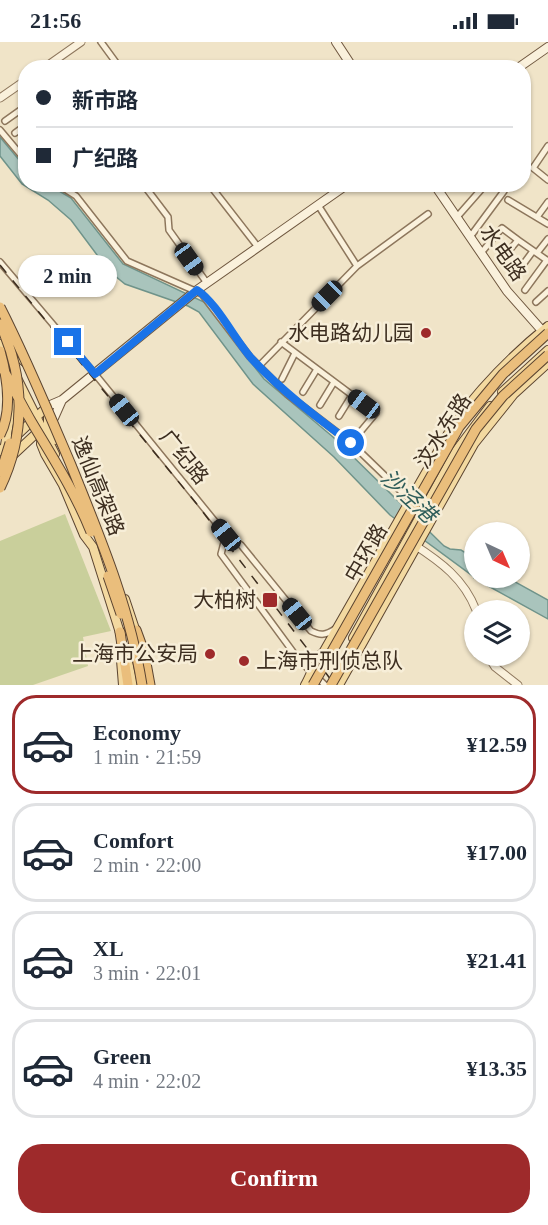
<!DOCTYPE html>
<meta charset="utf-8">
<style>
:root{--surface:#fff;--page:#f2f2f3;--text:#1f2937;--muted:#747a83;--line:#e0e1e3;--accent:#9e2a2b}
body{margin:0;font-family:"Times New Roman","Noto Sans SC",serif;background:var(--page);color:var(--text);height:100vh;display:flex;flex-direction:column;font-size:22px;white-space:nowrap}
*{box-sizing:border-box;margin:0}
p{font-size:20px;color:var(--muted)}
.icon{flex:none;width:33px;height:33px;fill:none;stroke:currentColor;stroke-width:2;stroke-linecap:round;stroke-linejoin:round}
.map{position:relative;height:643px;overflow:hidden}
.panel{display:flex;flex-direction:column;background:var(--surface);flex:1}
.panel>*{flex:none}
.guide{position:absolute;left:18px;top:18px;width:513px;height:132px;border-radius:24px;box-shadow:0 2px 4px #0004;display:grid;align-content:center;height:132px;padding:0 18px;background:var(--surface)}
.needle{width:39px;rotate:136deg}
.tools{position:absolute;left:464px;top:480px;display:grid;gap:12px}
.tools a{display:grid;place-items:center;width:66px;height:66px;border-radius:50%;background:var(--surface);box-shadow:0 2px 4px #0004;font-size:30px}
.end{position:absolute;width:27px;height:27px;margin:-14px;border:8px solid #1a73e8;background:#fff;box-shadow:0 0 0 3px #fff}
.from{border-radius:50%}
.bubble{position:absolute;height:42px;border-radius:21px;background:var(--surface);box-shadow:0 2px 4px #0004;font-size:20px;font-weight:700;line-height:42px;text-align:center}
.car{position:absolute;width:18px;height:36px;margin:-18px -9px;border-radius:8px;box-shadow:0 0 4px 2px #0007;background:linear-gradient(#222 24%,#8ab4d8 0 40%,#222 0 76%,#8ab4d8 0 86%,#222 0)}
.guide b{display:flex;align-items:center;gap:21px;height:57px;font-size:22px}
.guide b+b{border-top:2px solid var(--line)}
.guide i{width:15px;height:15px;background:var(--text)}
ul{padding:10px 0 0;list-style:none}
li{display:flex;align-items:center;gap:18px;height:99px;margin:0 12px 9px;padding:0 6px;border:3px solid var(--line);border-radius:24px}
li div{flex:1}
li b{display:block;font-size:22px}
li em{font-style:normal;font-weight:700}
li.selected{border-color:var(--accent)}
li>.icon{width:54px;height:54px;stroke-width:1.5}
.cta{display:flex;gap:12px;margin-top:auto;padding:12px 18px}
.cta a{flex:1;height:69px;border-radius:24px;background:var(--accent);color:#fff;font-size:24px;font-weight:700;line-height:69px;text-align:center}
.status{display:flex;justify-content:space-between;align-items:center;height:42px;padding:0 30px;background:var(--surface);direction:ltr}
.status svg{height:16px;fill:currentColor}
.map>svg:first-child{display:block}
.green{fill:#c9cf9b}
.water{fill:#a9c4bc;stroke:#6f938a;stroke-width:1.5}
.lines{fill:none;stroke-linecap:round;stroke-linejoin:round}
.minor-casing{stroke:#8d765c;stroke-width:8}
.tertiary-casing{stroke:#8d765c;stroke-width:9}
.secondary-casing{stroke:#6f573f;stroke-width:10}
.primary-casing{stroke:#5b4430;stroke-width:10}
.trunk-casing{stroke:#5b4430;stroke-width:11}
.minor{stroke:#faf1dc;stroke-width:5}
.tertiary{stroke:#faf1dc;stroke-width:7}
.secondary{stroke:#faf1dc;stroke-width:8}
.primary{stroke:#f3d9a0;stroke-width:8}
.trunk{stroke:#eabe7c;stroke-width:9}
.rail{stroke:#3d2e20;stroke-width:1.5;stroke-dasharray:10 10;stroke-linecap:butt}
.trunk-bridge-casing{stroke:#5b4430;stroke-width:11;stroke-linecap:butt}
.trunk-bridge{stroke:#eabe7c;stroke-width:9}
.route{stroke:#1a73e8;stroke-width:8}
.poi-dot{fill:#9e2a2b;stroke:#f7eed8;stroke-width:2}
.labels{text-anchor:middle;stroke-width:5;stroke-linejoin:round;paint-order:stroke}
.street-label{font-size:21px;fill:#3d2e20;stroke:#f7eed8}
.poi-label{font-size:21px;fill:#3d2e20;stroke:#f7eed8;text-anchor:end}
.water-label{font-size:22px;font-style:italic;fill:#2f5d5a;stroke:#f7eed8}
</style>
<div class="status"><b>21:56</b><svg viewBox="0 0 49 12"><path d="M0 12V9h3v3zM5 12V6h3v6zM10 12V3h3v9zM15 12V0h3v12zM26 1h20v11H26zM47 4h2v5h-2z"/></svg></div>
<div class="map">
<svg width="548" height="643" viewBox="0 0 548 643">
<rect width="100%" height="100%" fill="#f0e4c8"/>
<path class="green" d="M65 472 111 589 83 595 88 624 33 643H0V499Z"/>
<path class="water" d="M0 95 25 125 26 142 49 143 71 156 123 222 204 260 264 337 333 395 444 504 450 507 461 508 474 516V536H508L548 558V577L481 540 390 473 334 415 253 342 199 270 188 264 125 242 109 229 71 178 48 158 22 142 0 114Z"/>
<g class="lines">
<defs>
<path id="minor" d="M101 0 120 26
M5 79 26 64
M0 88 26 119
M15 91 26 83
M548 104 533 126 548 138
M57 142 76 154 127 219 202 252 250 315 287 352 351 401 412 460
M143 142 168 175 169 188 207 241
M209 142 258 205
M508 158 548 182
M318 163 357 224
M457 175 486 142
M537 175 548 160
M470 195 504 149 495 142
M481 211 502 186 518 198
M537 211 548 197
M502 217 518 198 548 219
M0 220 95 332 226 493 241 503 311 589C321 594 326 593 335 587
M513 236 533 209
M525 248 547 218
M536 260 548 249
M281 300 376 371 351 401
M259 324 357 224 428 172
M282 337 295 311
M303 350 317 327
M320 363 334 340
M339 374 352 353
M226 493 221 512 299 618 325 643"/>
<path id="tertiary" d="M44 26 81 0
M0 56 26 38
M413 502C441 520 464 537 476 568
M488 614 495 625 518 643"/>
<path id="secondary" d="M336 0 353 26
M518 26 548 5
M434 142 507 249 545 292
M48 364 62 358 197 248 348 142
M54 376 62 358"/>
<path id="primary" d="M12 298 19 315 27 322
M0 302 55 412
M502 350 548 308
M48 371V381L56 398
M42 387 41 402 45 412 63 443 84 493 93 505 121 594
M5 403 11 370V359
M0 409 48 364
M12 414 42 386
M125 557 137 593
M353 596 456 409 490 364
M126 609 133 643
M121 618 123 643
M305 643C312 631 314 619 324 609L453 383C480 346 512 313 548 284
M339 643 474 402 514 352 548 321"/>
<path id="trunk" d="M136 588 144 610 150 643
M120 590 128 643"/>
</defs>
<use href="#minor" class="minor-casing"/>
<use href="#tertiary" class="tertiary-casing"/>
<use href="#secondary" class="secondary-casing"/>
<use href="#primary" class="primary-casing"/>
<use href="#trunk" class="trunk-casing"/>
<use href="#minor" class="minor"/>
<use href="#tertiary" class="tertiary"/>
<use href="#secondary" class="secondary"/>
<use href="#primary" class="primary"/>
<use href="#trunk" class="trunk"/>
<path class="rail" d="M0 223 196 461 335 643"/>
<defs>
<path id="trunk-bridge" d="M0 265C26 316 48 369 71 423 100 495 130 566 142 643
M0 282C25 335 26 392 0 446
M0 309C7 334 13 368 0 393
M0 321C10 340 20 360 31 379 53 416 75 450 91 490
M1 430 10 401
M108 534 121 572
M313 643 459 385 503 332 548 291
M331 643 476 387 503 354 548 313"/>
</defs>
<use href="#trunk-bridge" class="trunk-bridge-casing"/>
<use href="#trunk-bridge" class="trunk-bridge"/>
</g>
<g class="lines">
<path class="route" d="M68 300 95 332 197 248C217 261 235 298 252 317 282 349 316 375 351 401"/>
</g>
<g class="poi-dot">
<circle cx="426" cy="291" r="6"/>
<rect x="262" y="550" width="16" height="16" rx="3"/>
<circle cx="210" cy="612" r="6"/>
<circle cx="244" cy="619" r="6"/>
</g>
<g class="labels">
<g class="street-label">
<text transform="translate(503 211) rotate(55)" y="7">水电路</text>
<text transform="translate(443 389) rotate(-57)" y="7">汶水东路</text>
<text transform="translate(184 415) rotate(51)" y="7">广纪路</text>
<text transform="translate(98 444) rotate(68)" y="7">逸仙高架路</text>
<text transform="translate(366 511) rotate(-60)" y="7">中环路</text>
</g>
<g class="poi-label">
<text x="414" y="298">水电路幼儿园</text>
<text x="256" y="565">大柏树</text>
<text x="198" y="619">上海市公安局</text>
<text x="256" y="626" text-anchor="start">上海市刑侦总队</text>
</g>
<g class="water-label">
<text transform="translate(409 454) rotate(43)" y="8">沙泾港</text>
</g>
</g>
</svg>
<div class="tools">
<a><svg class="needle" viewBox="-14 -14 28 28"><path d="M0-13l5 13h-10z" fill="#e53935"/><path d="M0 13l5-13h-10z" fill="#747a83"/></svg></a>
<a><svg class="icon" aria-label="layers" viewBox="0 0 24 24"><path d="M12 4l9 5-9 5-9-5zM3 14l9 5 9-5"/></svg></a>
</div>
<i class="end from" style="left:351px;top:401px"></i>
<i class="end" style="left:68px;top:300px"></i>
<div class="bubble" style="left:18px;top:213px;width:99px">2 min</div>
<i class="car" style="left:189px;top:217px;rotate:144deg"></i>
<i class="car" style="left:327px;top:254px;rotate:225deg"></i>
<i class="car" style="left:364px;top:362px;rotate:307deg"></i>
<i class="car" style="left:124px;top:368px;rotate:321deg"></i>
<i class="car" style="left:226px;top:493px;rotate:321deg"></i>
<i class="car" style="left:297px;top:572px;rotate:321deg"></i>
<div class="guide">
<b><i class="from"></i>新市路</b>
<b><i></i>广纪路</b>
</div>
</div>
<section class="panel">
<ul>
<li class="selected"><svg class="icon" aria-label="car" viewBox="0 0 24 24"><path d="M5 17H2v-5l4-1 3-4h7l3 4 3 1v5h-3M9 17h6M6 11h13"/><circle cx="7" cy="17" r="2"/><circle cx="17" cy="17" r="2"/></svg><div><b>Economy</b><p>1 min · 21:59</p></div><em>¥12.59</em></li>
<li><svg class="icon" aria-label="car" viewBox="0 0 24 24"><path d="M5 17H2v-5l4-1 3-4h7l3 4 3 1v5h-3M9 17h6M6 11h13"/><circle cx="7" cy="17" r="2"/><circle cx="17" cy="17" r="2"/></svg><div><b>Comfort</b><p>2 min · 22:00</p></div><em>¥17.00</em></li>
<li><svg class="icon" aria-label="car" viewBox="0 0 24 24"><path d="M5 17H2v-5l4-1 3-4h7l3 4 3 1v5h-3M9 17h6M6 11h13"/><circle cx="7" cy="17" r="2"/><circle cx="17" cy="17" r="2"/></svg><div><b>XL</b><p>3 min · 22:01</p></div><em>¥21.41</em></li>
<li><svg class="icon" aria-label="car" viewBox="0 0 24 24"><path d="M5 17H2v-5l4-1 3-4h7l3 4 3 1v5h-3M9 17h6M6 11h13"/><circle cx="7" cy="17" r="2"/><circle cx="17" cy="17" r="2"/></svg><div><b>Green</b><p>4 min · 22:02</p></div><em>¥13.35</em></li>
</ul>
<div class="cta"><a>Confirm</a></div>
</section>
